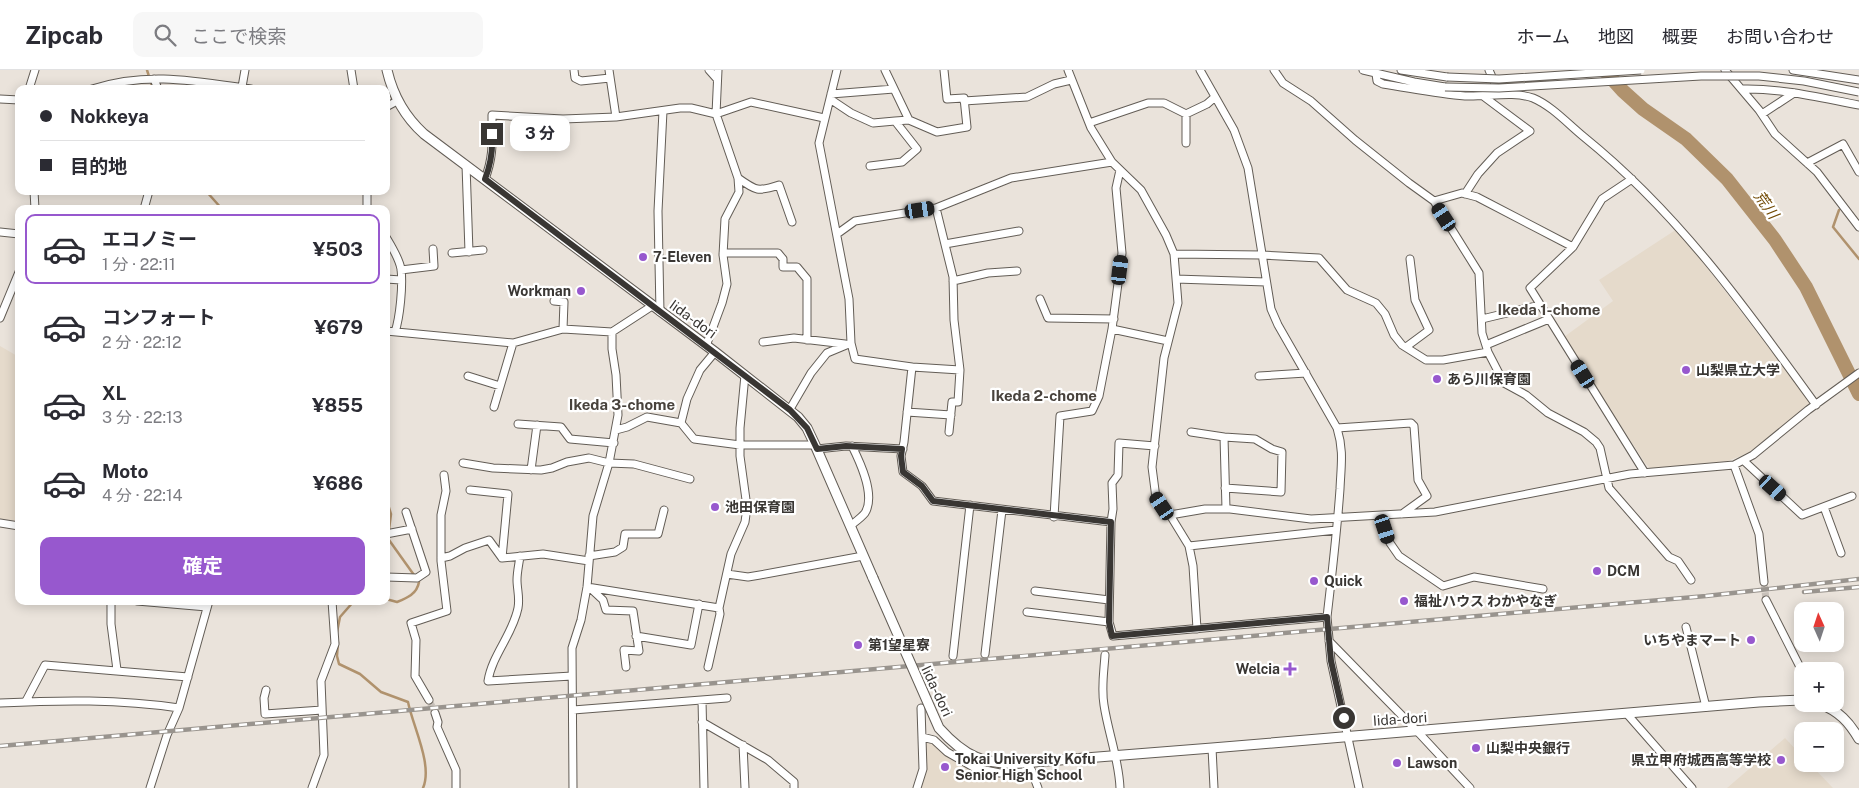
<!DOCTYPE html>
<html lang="ja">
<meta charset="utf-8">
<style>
:root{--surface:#fff;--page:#f7f7f7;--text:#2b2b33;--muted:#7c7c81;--line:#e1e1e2;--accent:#9758ce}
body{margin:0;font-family:"Public Sans","Noto Sans JP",sans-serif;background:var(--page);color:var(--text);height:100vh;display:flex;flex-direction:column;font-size:19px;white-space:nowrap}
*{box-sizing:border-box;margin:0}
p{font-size:16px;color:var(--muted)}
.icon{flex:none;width:28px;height:28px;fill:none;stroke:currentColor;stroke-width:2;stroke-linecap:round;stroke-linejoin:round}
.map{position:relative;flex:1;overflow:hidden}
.panel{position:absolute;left:15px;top:135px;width:375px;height:400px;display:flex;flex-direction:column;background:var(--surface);border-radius:10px;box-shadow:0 2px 12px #0003}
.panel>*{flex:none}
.top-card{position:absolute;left:15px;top:15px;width:375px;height:110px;border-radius:10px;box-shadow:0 2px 12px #0003;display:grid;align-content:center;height:110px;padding:0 25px;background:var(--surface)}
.needle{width:32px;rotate:357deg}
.buttons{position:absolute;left:1794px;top:532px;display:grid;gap:10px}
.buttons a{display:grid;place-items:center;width:50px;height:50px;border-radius:10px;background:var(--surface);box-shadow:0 2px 12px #0003;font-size:25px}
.end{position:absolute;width:22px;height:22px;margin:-11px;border:6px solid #393633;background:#fff;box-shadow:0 0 0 2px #fff}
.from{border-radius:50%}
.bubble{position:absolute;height:35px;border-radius:10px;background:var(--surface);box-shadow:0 2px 12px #0003;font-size:16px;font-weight:700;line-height:35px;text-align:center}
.car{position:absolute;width:15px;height:30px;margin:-15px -8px;border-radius:6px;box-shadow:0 0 4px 1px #0007;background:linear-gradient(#222 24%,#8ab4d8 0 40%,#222 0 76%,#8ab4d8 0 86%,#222 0)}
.top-card b{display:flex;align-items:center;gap:18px;height:48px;font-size:19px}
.top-card b+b{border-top:1px solid var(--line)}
.top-card i{width:12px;height:12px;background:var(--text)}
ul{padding:9px 0 0;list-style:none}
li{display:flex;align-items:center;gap:15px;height:70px;margin:0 10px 8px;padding:0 15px;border:2px solid transparent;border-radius:10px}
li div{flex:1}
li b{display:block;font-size:19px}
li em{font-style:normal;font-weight:700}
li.selected{border-color:var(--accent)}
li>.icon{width:45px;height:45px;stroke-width:1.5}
.action{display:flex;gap:10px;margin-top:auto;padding:10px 25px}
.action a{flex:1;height:58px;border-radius:10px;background:var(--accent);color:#fff;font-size:20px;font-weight:700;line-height:58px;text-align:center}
header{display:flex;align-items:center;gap:30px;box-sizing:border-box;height:70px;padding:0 25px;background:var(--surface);border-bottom:1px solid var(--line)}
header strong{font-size:24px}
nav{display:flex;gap:28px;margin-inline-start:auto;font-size:18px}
.search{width:350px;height:45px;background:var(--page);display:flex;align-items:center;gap:12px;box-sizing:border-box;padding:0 18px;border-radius:10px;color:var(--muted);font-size:19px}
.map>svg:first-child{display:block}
.built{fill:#e5dacb}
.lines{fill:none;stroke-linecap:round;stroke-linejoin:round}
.stream{stroke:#b0926d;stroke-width:2.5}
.river{stroke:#b0926d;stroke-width:14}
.minor-tunnel{stroke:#c7c0b9;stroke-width:7;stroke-dasharray:7 3.5;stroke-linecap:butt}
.minor-casing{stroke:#635d56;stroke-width:9}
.major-casing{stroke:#635d56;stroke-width:11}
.minor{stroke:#fff;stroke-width:7}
.major{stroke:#fff;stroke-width:9}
.rail-casing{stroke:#99948e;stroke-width:4.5}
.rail{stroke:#fff;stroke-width:2.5;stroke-dasharray:8;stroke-linecap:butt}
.minor-bridge-casing{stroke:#635d56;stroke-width:9;stroke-linecap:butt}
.major-bridge-casing{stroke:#635d56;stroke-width:11;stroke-linecap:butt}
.minor-bridge{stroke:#fff;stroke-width:7}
.major-bridge{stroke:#fff;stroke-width:9}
.route{stroke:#393633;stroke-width:6}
.poi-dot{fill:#9758ce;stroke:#fff;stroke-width:2}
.labels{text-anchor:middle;stroke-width:4.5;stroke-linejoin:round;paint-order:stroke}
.poi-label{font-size:14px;font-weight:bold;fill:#393633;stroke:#fff;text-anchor:start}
.street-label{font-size:14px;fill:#393633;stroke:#fff}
.water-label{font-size:15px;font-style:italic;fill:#724a04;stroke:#fff}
.neighbourhood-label{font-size:15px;font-weight:bold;fill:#48423c;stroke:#fff}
</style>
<header>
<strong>Zipcab</strong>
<div class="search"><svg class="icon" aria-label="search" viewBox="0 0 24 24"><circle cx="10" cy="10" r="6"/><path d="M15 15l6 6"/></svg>ここで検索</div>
<nav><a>ホーム</a><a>地図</a><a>概要</a><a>お問い合わせ</a></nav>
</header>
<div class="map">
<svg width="1859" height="718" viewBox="0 0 1859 718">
<rect width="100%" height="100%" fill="#eae3db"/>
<path class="built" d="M1677 159 1811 332 1749 383 1727 391 1651 399 1645 393 1564 267 1613 231 1599 210Z
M0 276 19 287V451L0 449Z
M1785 668 1802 686V694H1810L1833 718H1727Z
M924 673H932L941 682 959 695 979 704 996 706V709L1030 707 1034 718H920Z"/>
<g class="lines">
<path class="stream" d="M147 0 153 19
M206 121 222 139
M1839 140 1833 157 1859 189
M386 428 391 444 388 467 389 470 419 512C417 524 407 528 397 532L386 529
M337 562 340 547 354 531
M338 572 337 586 339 594 360 604 381 622 408 632C413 657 433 695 423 718"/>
<path class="river" d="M1604 0 1623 21 1643 39 1686 69 1727 109 1775 170 1806 217 1859 324"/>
<path class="minor-tunnel" d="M1764 512 1766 530
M429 630 435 643"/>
<defs>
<path id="minor" d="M351 0 354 19
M574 0 575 8 581 11 610 8
M609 0 616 47
M709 0 717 9
M885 0 909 50 937 62 967 57 964 28 947 29 944 0
M1068 0 1091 58 1112 92 1141 120 1166 165 1174 184 1178 233 1164 288 1152 397 1156 428 1163 439 1170 445 1189 476 1193 496 1197 559
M1200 0 1234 60 1248 98 1271 239 1278 255 1337 358C1344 381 1341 395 1340 419 1337 462 1332 504 1327 547L1331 591 1359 718
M1274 0 1283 13 1311 31 1355 70 1409 113 1434 131 1479 203 1482 263 1488 282 1504 313 1526 325 1548 343 1584 362 1596 372 1600 378 1609 418 1669 487 1678 491 1691 510
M1363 0 1414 12 1445 17
M1401 0 1447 7
M1489 0 1499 23
M1725 0 1759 40 1775 64 1817 102 1859 157
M1793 0 1859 10
M1376 4 1377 11 1383 14C1410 18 1437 24 1465 26 1486 27 1514 21 1533 28 1552 36 1568 54 1584 67 1678 143 1746 238 1816 335
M154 9 158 19
M242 17 245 0
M29 19 35 0
M92 19C148 1 195 11 251 19
M1742 19C1782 18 1821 28 1859 35
M831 24 894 19
M0 29 19 30
M830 29 851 43 873 53 895 51
M964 31 1027 27 1054 14 1071 10
M386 37 397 31
M1762 44 1794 23
M1089 53 1148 33H1164L1186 44 1207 34 1215 27
M1186 73V44
M1807 93 1843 74 1859 102
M466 95 469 182
M870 96 902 92 917 79 895 51 909 50
M738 108C756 121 758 122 779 115L792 152
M485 109C494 85 492 71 492 45L563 49 616 47 680 38H691L716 44 751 32 824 48
M1632 109 1602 129 1573 177 1530 218 1645 403
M34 121 35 139
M1465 124 1478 104 1497 83 1530 61 1483 26
M1434 131 1462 123 1477 127 1573 177
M144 139 149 121
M367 139V121
M0 162 19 164
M837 164 855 151 936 138 1011 108 1112 92
M386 167C392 177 399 188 401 199 403 215 400 247 395 262
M945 174 1019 161
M452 183 483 180
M723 183H778L783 189V197H797L807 209V270
M1174 184 1262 185 1319 188 1347 220 1376 233 1385 244 1394 265 1402 275 1426 290H1443L1488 282
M401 200 434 196 433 179
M386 209 401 210
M1176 209 1266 212
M953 211 988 203 1017 201
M1040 229 1048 248 1114 249
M554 231 564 232 563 259
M660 242 658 141 663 41
M0 248 19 202
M1482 249 1540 235
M1112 259 1168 271
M386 261 513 273 563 259 612 262
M763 272 794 268 845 274
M851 273 855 289 912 297 904 372 901 386 903 402 922 416 933 431 1111 452 1109 552 1113 566 1327 547
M1486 275 1549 249
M706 276 722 233 727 214 723 185 725 149 739 122 738 108 716 44 718 0
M1406 277 1429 260 1415 230 1410 189
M912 297 960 300 954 250 953 207 936 138
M468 306 500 316
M1259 306 1306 303
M494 337 513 273
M790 339 811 303 827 283 851 273 849 229 819 73 837 0
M907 342 951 345
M681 353 687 329 700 300 715 282
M518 354 561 357 570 369 614 373
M1337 358 1411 353 1414 356 1418 410 1427 426 1402 444
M616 360 627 357 647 347 681 353 694 369 740 375H815
M949 362 952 332H958L960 300
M1191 362 1224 367 1226 439
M1224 367 1255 369 1272 379 1282 382 1281 422 1225 418
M817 379 846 376 903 379
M1744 391 1802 445 1852 426
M463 393 493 398 541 400 552 398 567 392 589 388 609 393 634 394 690 409
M1734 395 1759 464 1764 512
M531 400 537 355
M470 420 508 424 502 488
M1824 437 1841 483
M1170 445 1205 439H1230L1311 449 1435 442 1630 404 1734 395 1753 385 1808 340 1859 303
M1381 446 1390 473 1399 486 1443 516 1474 507 1543 519
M1054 447 1060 346 1092 341 1099 326 1112 259 1122 183 1116 118 1120 100
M1111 452 1113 439 1112 413 1118 405 1119 373 1155 376
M0 453 19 456
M850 456C855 452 861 448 865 443 876 425 860 392 852 376
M386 464 412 459
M1189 476 1336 460
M520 486C519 494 517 502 517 510 517 519 520 528 518 538 513 564 492 585 488 611L572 606
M589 486 615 482 623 477 625 464H658L664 440
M441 488 450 486 465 478 489 470 502 488 543 484 589 491
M727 504 748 507 760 505 863 486
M386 507 417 508 426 502 406 442
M587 517 719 538 731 484 745 452 747 437 740 386V358L745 305
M589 517 603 530 606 540 633 541 639 581 624 580 626 597
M1035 521 1109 530
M1766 530 1802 601
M111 531V554L117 600
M137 531 207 537
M1027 542 1109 552
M1686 557 1706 637
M636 566 691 575 699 534
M1329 571 1417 661 1470 718
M985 584 1002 440
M1105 585C1104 601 1101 618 1104 635 1108 662 1119 690 1120 718
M953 586 970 435
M708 597 720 544 719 538
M266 620 264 628 265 644 322 640
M429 630 415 606 416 570 411 553 447 541 441 491V445L446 421 444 405
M702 630 704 718
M26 631 45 595 188 607
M0 633C60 630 119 629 179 638
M573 640 727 628
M435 643 438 652 437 657 456 700V718
M1627 644 1692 718
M702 652 768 690 794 712V718
M922 667 934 670 947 682 975 698 1000 703 1032 701
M743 675 745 718
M1212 678 1214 718
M1030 697 1038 718
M150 718 167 665 179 638 209 531
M312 718 324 685 321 611 335 574 332 531
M573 718 572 578 581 550 587 517 593 446 609 393 618 345 616 305 612 279V262L652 236
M917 718 923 699 921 638"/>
<path id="major" d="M387 0C393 26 404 46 424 64L715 282 798 347 807 358 815 375 873 508
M1820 634C1839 641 1849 652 1859 669
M1022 693 1212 678 1759 632 1802 630"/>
</defs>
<use href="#minor" class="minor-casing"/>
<use href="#major" class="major-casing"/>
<use href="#minor" class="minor"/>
<use href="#major" class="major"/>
<defs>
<path id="rail" d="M1804 522 1859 517
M0 676 1706 526 1859 509"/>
</defs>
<use href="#rail" class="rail-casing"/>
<use href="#rail" class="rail"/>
<defs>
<path id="minor-bridge" d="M1447 7 1499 9 1641 0
M1445 17 1499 18 1701 6H1759L1804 11 1859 22"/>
<path id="major-bridge" d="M873 508 939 658C965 687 984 695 1022 693"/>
</defs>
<use href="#minor-bridge" class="minor-bridge-casing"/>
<use href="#major-bridge" class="major-bridge-casing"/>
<use href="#minor-bridge" class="minor-bridge"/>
<use href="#major-bridge" class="major-bridge"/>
</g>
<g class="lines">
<path class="route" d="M492 64C493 80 491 94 485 109L790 340 807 358 817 379 846 376 902 379 901 386 903 402 922 416 933 431 1111 452 1109 552 1112 566 1327 547 1331 591 1344 648"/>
</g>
<g class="poi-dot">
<circle cx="643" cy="187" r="5"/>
<circle cx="581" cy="221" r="5"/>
<circle cx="1686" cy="300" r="5"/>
<circle cx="1437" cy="309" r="5"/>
<circle cx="715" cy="437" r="5"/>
<circle cx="1597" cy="501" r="5"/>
<circle cx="1314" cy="511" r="5"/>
<circle cx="1404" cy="531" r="5"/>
<circle cx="1751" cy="570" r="5"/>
<circle cx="858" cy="575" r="5"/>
<path d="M1287.5 591.5h5v5h5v5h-5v5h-5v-5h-5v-5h5z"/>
<circle cx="1476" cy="678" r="5"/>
<circle cx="1781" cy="690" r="5"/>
<circle cx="1397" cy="693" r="5"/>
<circle cx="945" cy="697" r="5"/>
</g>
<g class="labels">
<g class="poi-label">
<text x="653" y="192">7-Eleven</text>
<text x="571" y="226" text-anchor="end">Workman</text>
<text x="1696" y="305">山梨県立大学</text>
<text x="1447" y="314">あら川保育園</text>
<text x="725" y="442">池田保育園</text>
<text x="1607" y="506">DCM</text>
<text x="1324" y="516">Quick</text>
<text x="1414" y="536">福祉ハウス わかやなぎ</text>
<text x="1741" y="575" text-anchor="end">いちやまマート</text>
<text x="868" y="580">第1望星寮</text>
<text x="1280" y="604" text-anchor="end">Welcia</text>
<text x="1486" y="683">山梨中央銀行</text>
<text x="955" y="694">Tokai University Kofu<tspan x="955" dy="16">Senior High School</tspan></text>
<text x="1771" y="695" text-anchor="end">県立甲府城西高等学校</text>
<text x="1407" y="698">Lawson</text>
</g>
<g class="street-label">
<text transform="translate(693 249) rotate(36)" y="5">Iida-dori</text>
<text transform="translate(937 621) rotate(65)" y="5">Iida-dori</text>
<text transform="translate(1400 649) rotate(-4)" y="5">Iida-dori</text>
</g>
<g class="water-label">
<text transform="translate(1766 135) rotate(54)" y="5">荒川</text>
</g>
<g class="neighbourhood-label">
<text x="1549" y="245">Ikeda 1-chome</text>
<text x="1044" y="331">Ikeda 2-chome</text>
<text x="622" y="340">Ikeda 3-chome</text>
</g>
</g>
</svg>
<div class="buttons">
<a><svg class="needle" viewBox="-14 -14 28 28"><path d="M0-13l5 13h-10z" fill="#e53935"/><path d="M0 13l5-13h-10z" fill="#7c7c81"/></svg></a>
<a>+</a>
<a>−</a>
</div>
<i class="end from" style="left:1344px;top:648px"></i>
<i class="end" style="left:492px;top:64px"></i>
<div class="bubble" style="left:510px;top:46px;width:60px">3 分</div>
<i class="car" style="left:920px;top:140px;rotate:81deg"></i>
<i class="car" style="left:1444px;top:147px;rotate:327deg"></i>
<i class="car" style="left:1120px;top:200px;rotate:7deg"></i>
<i class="car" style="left:1583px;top:304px;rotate:328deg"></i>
<i class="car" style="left:1773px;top:418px;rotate:132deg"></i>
<i class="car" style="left:1162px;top:436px;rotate:326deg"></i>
<i class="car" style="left:1385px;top:459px;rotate:162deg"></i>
<div class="top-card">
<b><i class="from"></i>Nokkeya</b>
<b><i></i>目的地</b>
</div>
<section class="panel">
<ul>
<li class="selected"><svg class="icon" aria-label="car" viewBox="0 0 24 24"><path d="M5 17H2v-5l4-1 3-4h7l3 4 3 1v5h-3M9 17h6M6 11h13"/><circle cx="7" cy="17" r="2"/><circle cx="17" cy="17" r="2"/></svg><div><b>エコノミー</b><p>1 分 · 22:11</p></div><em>¥503</em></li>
<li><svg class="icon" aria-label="car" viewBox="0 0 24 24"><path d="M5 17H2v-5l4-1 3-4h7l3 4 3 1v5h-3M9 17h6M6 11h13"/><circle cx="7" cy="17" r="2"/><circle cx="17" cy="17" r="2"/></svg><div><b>コンフォート</b><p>2 分 · 22:12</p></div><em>¥679</em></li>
<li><svg class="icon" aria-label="car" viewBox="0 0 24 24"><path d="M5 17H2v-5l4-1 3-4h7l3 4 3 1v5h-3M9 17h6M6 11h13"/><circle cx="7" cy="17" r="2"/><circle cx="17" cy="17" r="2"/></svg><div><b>XL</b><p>3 分 · 22:13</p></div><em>¥855</em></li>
<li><svg class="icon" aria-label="car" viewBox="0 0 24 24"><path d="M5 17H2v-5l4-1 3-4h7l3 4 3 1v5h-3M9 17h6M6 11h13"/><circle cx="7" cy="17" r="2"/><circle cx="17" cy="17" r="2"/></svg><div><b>Moto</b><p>4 分 · 22:14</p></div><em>¥686</em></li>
</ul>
<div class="action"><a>確定</a></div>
</section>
</div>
